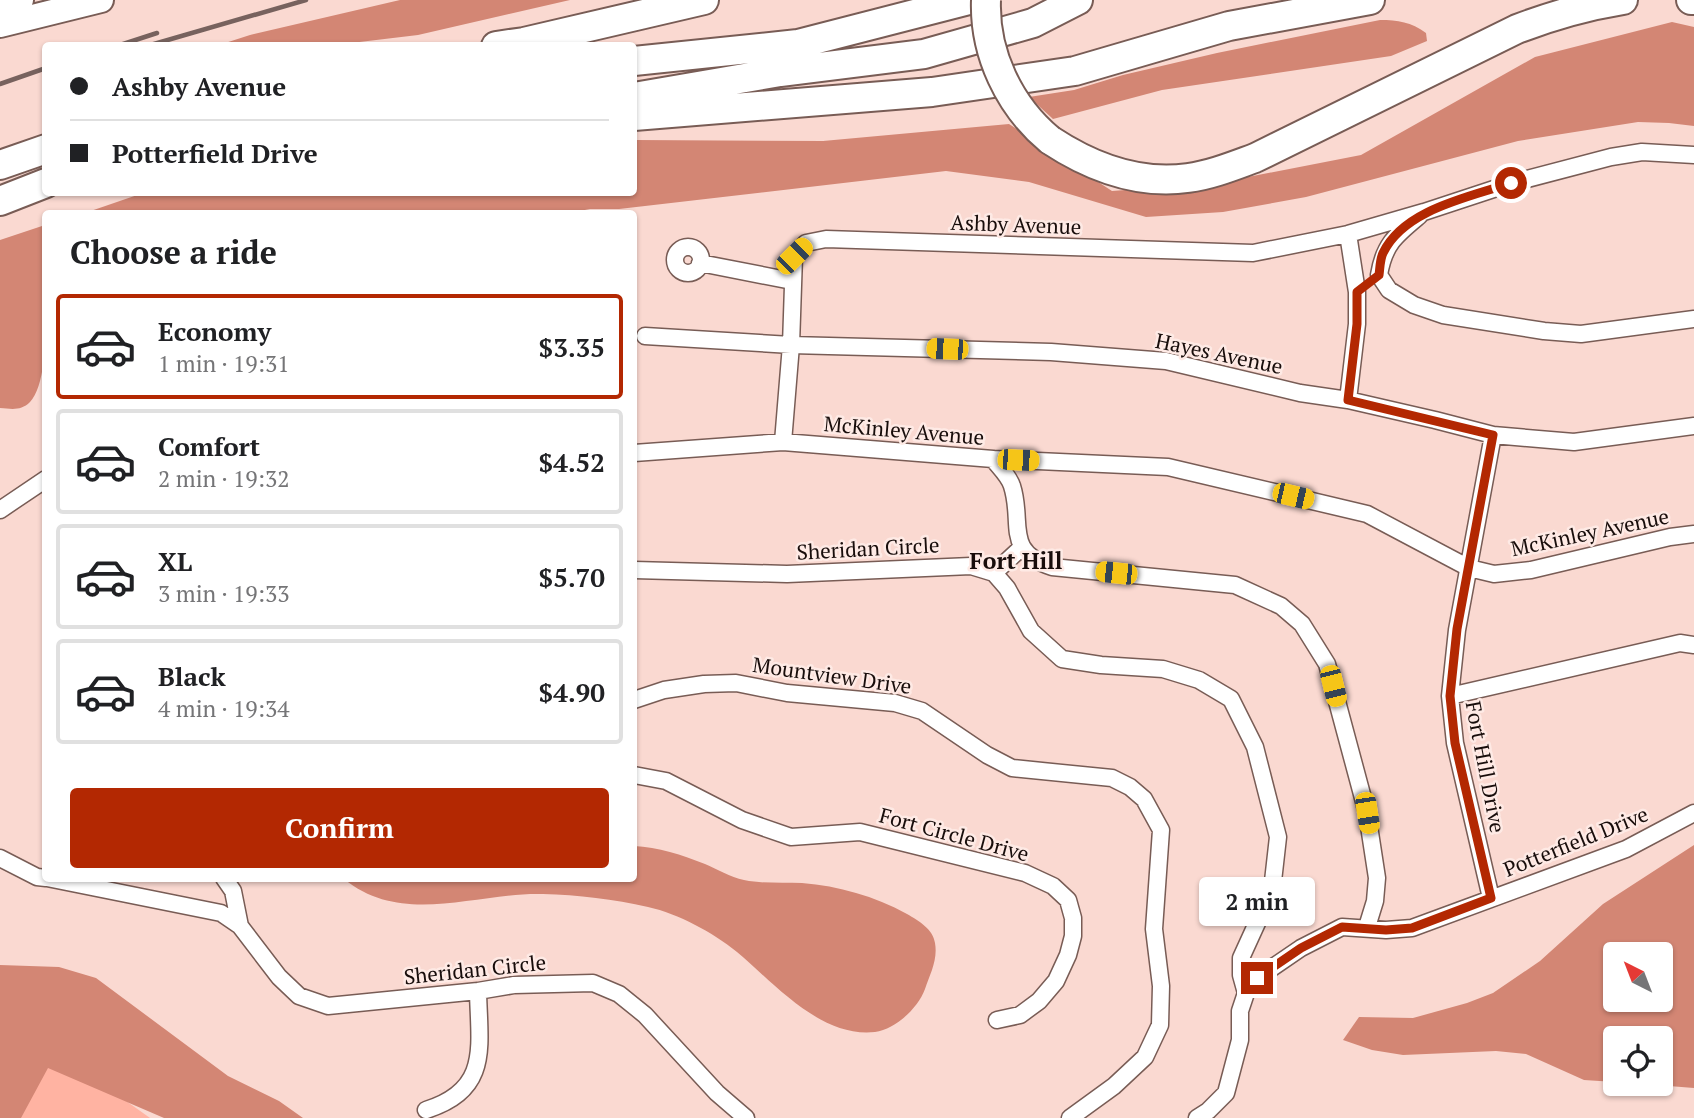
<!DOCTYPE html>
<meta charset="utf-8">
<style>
:root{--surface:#fff;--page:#f6f6f6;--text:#202124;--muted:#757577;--line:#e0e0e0;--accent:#b32802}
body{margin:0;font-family:"PT Serif",serif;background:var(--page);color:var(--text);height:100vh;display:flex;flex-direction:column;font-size:26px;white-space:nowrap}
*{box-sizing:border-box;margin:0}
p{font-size:23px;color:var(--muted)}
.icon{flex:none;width:38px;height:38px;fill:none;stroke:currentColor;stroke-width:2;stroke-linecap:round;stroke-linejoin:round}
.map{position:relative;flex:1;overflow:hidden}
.panel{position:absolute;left:42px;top:210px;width:595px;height:672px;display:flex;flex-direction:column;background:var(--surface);border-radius:7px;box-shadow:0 2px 5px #0004}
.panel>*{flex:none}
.top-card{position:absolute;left:42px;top:42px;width:595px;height:154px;border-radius:7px;box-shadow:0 2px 5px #0004;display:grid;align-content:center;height:154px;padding:0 28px;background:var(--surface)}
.needle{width:46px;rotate:318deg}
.fabs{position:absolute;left:1603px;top:942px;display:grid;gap:14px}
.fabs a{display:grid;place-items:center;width:70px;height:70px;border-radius:7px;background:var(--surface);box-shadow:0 2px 5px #0004;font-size:35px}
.end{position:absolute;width:32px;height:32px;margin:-16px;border:9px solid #b32802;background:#fff;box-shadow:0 0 0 4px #fff}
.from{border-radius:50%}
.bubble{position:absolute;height:49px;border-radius:7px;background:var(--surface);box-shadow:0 2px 5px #0004;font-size:23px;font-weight:700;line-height:49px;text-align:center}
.car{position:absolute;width:21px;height:42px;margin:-21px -10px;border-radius:9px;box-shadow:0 0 5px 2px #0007;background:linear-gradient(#f5c518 24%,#345 0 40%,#f5c518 0 76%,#345 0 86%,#f5c518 0)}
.top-card b{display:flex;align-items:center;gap:24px;height:66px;font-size:26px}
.top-card b+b{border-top:2px solid var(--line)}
.top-card i{width:18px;height:18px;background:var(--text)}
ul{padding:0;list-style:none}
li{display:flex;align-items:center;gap:21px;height:105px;margin:0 14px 10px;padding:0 14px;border:4px solid var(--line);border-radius:7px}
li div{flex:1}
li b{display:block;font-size:26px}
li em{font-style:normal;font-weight:700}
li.selected{border-color:var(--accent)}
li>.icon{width:63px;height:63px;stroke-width:1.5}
h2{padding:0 28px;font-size:32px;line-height:84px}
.primary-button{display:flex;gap:14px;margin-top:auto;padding:14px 28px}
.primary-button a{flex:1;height:80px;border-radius:7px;background:var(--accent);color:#fff;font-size:28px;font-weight:700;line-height:80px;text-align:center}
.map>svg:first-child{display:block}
.green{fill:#ffb3a2}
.forest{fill:#d38674;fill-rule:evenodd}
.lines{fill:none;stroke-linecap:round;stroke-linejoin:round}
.minor-casing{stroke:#785c55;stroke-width:19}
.primary-casing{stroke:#785c55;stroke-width:28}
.motorway-casing{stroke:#785c55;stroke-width:32}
.minor{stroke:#fff;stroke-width:16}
.primary{stroke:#fff;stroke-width:24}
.motorway{stroke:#fff;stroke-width:28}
.rail{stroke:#77625e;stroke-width:4.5}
.motorway-bridge-casing{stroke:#785c55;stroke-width:32;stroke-linecap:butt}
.motorway-bridge{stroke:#fff;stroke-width:28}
.route{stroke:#b32802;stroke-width:9}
.labels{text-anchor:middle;stroke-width:5;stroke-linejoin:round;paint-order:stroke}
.street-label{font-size:21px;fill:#180d0b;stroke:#feeae5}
.neighbourhood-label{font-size:23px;font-weight:bold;fill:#180d0b;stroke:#feeae5}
</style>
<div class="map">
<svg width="1694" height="1118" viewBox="0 0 1694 1118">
<rect width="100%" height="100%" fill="#fad9d1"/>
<path class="green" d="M0 1026 98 1081 150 1118H0Z"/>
<path class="forest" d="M400 0H570L418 35 326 46 219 45 250 35Z
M1380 20C1398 20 1411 22 1426 33L1427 41 1391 56 1162 90 1053 119 1029 97 1074 90 1123 75 1217 53Z
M1672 22 1694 27V126L1669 123 1638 122 1518 141 1306 197 1223 212 1146 217 1029 182 946 171 619 209H590L564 214H82L146 192H634V140L823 141 1009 124 1112 191 1217 183 1361 155 1535 57Z
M45 225C46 261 54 378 30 402 21 411 12 409 0 408V240Z
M1694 845V1088L1631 1083H1661V1038H1615V1082L1584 1080 1526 1054 1496 1051 1403 1055 1372 1050 1343 1040 1359 1017 1413 1018 1467 1003 1493 993 1540 961 1603 904ZM1615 954H1661V999H1615Z
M634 846C658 847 682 855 705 864 717 869 730 877 744 880 763 884 782 882 802 883 839 886 874 896 907 914 919 921 933 929 935 943 938 960 930 974 925 989 918 1008 896 1029 875 1032 820 1038 774 983 737 952 712 932 679 914 648 907 614 899 578 895 543 894 476 892 403 927 344 879L634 878Z
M0 965 59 967 96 978 228 1076 279 1101 303 1118H164L48 1068 21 1118H0Z"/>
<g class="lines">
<defs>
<path id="minor" d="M1419 216C1396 235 1384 244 1379 275L1389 290 1414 305 1443 315 1544 331 1581 334 1694 319
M1348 234 1357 292V324L1348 400
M675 260a13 13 0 1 1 26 0a13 13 0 1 1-26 0Z
M700 263 792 281
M645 336 791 345 1051 352 1166 361 1300 393 1348 400 1435 420 1493 435 1574 442 1694 426
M783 442 791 345 794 256 806 243 826 239 1253 253 1348 234 1424 212 1512 183 1611 157 1642 152 1694 155
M634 453 783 442 993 459 1168 467 1367 514 1469 568 1494 574 1531 570 1670 537 1694 534
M993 459C999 467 1009 476 1012 486 1024 523 1003 551 1052 567L1235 585 1281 606 1302 624 1327 664 1367 813 1377 878 1375 901 1367 927
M0 510 46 479
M634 570 787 574 971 566 994 573 1007 588 1031 631 1062 659 1101 665 1163 669 1199 680 1231 699 1255 747 1278 837 1272 890 1241 958V975L1246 993 1240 1011V1040L1226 1093 1208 1111 1197 1118
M994 573 1021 548
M1450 696 1680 643 1694 645
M634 700 664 690 704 684 736 683 787 693 895 703 922 711 987 755 1012 768 1112 778 1130 787 1144 799 1161 830 1154 929 1161 986 1160 1025 1145 1057 1114 1086 1070 1118
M634 775 666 781 742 820 791 837 860 832 1025 873 1053 886 1068 900 1073 918V936L1068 955 1056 981 1039 1001 1020 1015 997 1020
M0 858 37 877 46 878
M47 878 221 913 240 926
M224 878 233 891 240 926 279 977 299 996 328 1006 478 991 514 985 593 983 619 994 645 1015 717 1093 746 1118
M1491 898 1455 743 1450 696 1457 630 1493 435
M1246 993 1257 978 1301 948 1342 927 1386 930 1412 928 1626 849 1694 813
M426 1110C491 1090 479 1046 478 991"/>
<path id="primary" d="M0 5 21 0
M0 25 101 0"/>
<path id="motorway" d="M1691 0H1694
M496 46 524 42 704 0
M634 61 798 44 969 0
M634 97 780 72 924 54 1033 23 1078 0
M634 116 932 92 1075 71 1229 26 1370 0
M1050 140C1091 167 1138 185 1188 178 1211 175 1233 166 1255 158L1517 29C1551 16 1586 6 1623 0
M0 165 46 149
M0 201 46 183"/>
</defs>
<use href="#minor" class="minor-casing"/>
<use href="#primary" class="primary-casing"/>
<use href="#motorway" class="motorway-casing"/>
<use href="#minor" class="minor"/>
<use href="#primary" class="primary"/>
<use href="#motorway" class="motorway"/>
<path class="rail" d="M117 46 157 33
M147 46 306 0
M0 84 46 68"/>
<defs>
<path id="motorway-bridge" d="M986 0C984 53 1009 106 1050 140"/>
</defs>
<use href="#motorway-bridge" class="motorway-bridge-casing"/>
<use href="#motorway-bridge" class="motorway-bridge"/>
</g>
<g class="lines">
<path class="route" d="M1257 978 1301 948 1342 927 1386 930 1412 928 1491 898 1455 743 1450 696 1457 629 1493 435 1348 400 1357 324V292L1379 275C1380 268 1380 259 1383 253 1404 209 1470 197 1511 183"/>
</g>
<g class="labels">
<g class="street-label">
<text transform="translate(1016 225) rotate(2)" y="7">Ashby Avenue</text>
<text transform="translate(1219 354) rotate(12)" y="7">Hayes Avenue</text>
<text transform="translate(904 431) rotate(5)" y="7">McKinley Avenue</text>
<text transform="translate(1590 533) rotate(-12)" y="7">McKinley Avenue</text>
<text transform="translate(868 549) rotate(-3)" y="7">Sheridan Circle</text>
<text transform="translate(832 676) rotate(8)" y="7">Mountview Drive</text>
<text transform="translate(1485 767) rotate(79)" y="7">Fort Hill Drive</text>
<text transform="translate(954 835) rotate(15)" y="7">Fort Circle Drive</text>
<text transform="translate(1576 842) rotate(-22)" y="7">Potterfield Drive</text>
<text transform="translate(475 970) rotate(-6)" y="7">Sheridan Circle</text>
</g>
<g class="neighbourhood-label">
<text x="1016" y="569">Fort Hill</text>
</g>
</g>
</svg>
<div class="fabs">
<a><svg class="needle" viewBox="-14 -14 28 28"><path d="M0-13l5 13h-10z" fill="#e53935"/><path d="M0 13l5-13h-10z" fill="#757577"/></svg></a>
<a><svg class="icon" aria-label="locate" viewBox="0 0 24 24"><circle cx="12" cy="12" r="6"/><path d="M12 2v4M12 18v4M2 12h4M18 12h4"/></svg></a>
</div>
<i class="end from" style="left:1511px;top:183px"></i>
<i class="end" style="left:1257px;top:978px"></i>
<div class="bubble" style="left:1199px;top:877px;width:116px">2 min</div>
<i class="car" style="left:794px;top:256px;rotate:45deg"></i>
<i class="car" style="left:947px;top:349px;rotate:272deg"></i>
<i class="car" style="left:1018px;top:460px;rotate:92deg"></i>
<i class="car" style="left:1293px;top:496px;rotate:103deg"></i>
<i class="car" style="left:1116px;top:573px;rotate:276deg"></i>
<i class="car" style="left:1333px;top:686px;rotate:166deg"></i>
<i class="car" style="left:1367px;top:813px;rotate:171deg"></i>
<div class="top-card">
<b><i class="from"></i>Ashby Avenue</b>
<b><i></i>Potterfield Drive</b>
</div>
<section class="panel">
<h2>Choose a ride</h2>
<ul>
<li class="selected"><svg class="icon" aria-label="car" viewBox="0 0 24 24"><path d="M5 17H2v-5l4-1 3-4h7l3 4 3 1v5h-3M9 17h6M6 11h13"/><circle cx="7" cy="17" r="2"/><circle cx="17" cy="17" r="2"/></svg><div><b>Economy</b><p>1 min · 19:31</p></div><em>$3.35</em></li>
<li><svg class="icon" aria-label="car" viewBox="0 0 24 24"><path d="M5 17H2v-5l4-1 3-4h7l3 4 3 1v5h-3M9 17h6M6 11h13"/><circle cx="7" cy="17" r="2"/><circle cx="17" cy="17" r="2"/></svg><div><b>Comfort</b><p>2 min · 19:32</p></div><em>$4.52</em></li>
<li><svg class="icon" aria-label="car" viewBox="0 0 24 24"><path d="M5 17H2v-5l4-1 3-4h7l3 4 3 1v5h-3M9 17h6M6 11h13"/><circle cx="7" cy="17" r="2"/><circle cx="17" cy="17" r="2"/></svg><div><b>XL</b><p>3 min · 19:33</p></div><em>$5.70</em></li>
<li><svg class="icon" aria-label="car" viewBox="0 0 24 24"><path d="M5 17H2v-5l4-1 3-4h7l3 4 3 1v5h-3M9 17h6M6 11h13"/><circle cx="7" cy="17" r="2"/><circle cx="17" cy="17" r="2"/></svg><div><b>Black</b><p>4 min · 19:34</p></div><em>$4.90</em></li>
</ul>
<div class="primary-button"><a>Confirm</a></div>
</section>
</div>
